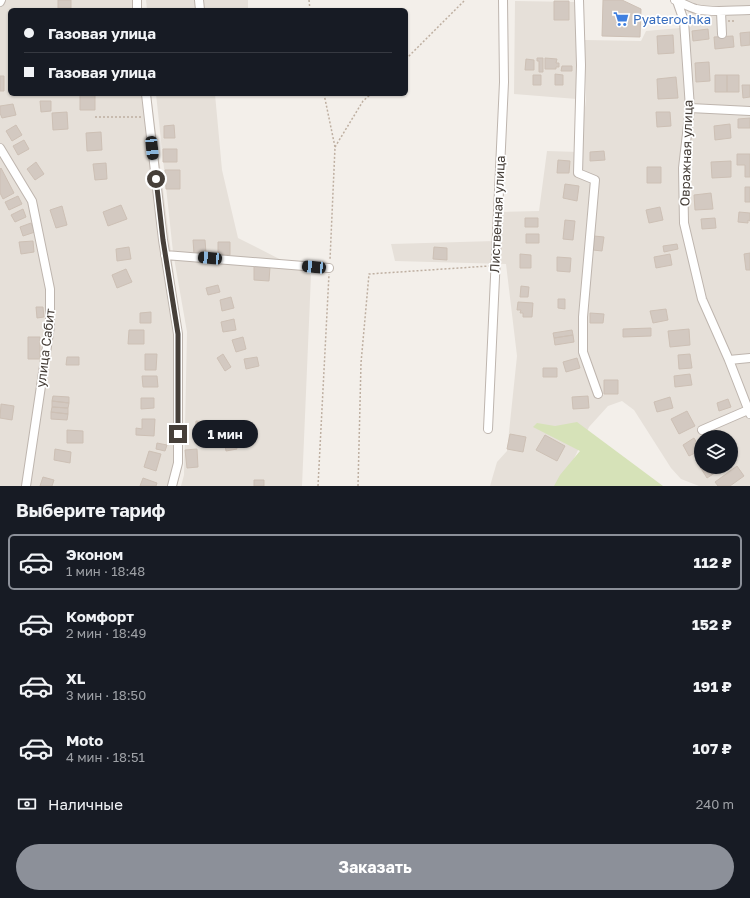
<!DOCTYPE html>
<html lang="ru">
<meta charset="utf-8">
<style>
:root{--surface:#171b24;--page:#20242c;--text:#f1f3f6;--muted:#9ea1a6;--line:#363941;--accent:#8c9099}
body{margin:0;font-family:"Golos Text",sans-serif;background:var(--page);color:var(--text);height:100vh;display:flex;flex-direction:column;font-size:15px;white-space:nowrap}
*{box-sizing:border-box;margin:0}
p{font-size:13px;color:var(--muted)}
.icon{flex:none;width:22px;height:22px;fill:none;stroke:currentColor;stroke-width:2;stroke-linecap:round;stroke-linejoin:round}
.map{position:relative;height:486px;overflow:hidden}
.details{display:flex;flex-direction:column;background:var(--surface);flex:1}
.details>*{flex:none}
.guide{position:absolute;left:8px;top:8px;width:400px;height:88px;border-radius:6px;box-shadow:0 1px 3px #0004;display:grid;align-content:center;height:88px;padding:0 16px;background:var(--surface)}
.tools{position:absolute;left:694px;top:430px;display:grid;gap:8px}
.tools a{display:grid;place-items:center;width:44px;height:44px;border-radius:50%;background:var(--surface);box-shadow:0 1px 3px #0004;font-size:20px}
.end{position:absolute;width:18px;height:18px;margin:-9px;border:5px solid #463f39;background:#fff;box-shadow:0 0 0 2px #fff}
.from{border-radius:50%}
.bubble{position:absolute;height:28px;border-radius:14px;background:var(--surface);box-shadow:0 1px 3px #0004;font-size:13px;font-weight:700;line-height:28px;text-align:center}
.car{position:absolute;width:12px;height:24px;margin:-12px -6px;border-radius:5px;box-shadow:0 0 3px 1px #0007;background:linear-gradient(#222 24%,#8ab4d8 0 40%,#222 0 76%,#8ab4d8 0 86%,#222 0)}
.guide b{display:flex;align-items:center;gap:14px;height:38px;font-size:15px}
.guide b+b{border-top:1px solid var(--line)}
.guide i{width:10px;height:10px;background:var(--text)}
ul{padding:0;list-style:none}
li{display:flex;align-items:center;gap:12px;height:56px;margin:0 8px 6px;padding:0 8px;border:2px solid transparent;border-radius:6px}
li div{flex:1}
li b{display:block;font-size:15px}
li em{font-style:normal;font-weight:700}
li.active{border-color:var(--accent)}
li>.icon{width:36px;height:36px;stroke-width:1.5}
h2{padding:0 16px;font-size:18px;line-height:48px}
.pay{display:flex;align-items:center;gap:10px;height:44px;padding:0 16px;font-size:15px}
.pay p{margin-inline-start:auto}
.action{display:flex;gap:8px;margin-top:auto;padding:8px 16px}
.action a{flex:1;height:46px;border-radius:24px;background:var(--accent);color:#fff;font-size:16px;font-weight:700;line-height:46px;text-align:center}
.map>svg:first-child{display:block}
.residential{fill:#e6e0d9;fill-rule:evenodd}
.green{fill:#d6e2b8}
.building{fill:#d3c9c1;stroke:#cdc0b5}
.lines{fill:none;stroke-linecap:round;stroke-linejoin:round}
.minor-casing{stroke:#beb5ae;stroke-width:10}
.path{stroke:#beafa1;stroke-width:1.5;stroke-dasharray:2 2;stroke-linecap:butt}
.minor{stroke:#fff;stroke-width:8}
.route{stroke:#463f39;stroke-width:5}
.labels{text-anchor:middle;stroke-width:3.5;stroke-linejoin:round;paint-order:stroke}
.shop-label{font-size:13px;fill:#366cbe;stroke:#fff;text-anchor:start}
.street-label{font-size:13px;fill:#463f39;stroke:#fff}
</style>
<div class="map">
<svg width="750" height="486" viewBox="0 0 750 486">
<rect width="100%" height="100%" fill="#f3efea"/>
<path class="residential" d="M0 0H138L140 10H10V94H151L180 324 182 467 177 486H0Z
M146 0H248V10H147Z
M685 0H750V486H699L681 479 671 468 634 410 622 401 608 406 589 427 561 486H490L497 462 507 451 517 356 506 264 395 261 391 244 495 241 497 212 539 211 547 151 579 152 586 100 585 40 641 41 646 31 691 27ZM701 437H731V467H701Z
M515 1 576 2 577 99 514 94Z
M156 94H215L222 170 238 238 311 275 302 486H181L184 475 187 332 173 252Z"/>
<path class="green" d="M577 422 663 486H554L560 475 580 451 533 427 537 423 555 426Z"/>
<path class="building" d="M58 0H71V8H58Z
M603 0H622L641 9 640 37 602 36Z
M554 1H569V20H554Z
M708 29 709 39 693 41 692 31Z
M750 32V45L741 46 740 33Z
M673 35 674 53 658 54 657 36Z
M733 36 734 47 715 49 714 37Z
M537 58H543V72H539V61H537Z
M545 58 557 59 556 63H559V67H556V69H545Z
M526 59 534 60V70H525Z
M709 62 710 81 696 82 695 63Z
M562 66H572V71H561Z
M555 74 563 75V85H555Z
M533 75H541V85H533Z
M715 75H727V92H715Z
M727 75H739V92H727Z
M0 76H4V91H0Z
M676 77 678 98 658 99 657 79Z
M742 85H750V97L743 98Z
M80 95H95V110H80Z
M40 101H51V111L41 112Z
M13 104 16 115 2 118 0 113V106Z
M67 112 68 129 53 130 52 113Z
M656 112H670L671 126 657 127Z
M750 118V128H738V119Z
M730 124 731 138 715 140 714 126Z
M16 125 22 135 12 141 6 131Z
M174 125 175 138H164V126Z
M101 132 102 150 87 151 86 133Z
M24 140 29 149 18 155 13 146Z
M163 149H177V162H163Z
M604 151 605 160 590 161V152Z
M737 154H750V177H745V165H737Z
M558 160 570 161 569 173H557Z
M731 161V177L712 178 711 162Z
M36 162 44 174 35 180 27 169Z
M106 163 107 179 95 180 93 164Z
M647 167H661V183H647Z
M1 168 14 193 3 199 0 193V169Z
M165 170H180V189H166Z
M565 184 579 186 577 201 563 198Z
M745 187H750V202H745Z
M711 193 713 209 695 210 694 195Z
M18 196 22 204 9 210 5 202Z
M121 205 127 219 108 226 103 212Z
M62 206 67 225 56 228 50 210Z
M660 207 663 220 649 223 646 210Z
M23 209 26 217 15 222 11 215Z
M739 212 750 213V221L748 220V223L738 222Z
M525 218H538V227H525Z
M715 218 716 228 702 229 701 219Z
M565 220 575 221 573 240 563 239Z
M31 223 35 232 23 236 20 227Z
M526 234H539V243H526Z
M594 236 604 237 602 251 593 250Z
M193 240H205L206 253 194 254Z
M33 241 34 252 21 254 19 242Z
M218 242H230V255H218Z
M677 244 678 249 664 252 663 246Z
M129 247 131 259 117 261 116 249Z
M434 247 447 248V260L433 259Z
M750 253V270H746L744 254Z
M520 254 531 255V268H520Z
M670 254 672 265 656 268 654 257Z
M557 257 571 258 570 272 557 271Z
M254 266 270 267 269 281 254 280Z
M126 269 132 282 117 288 112 275Z
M218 285 220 292 208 295 206 288Z
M521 286 529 287 528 297H520Z
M231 297 234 308 222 311 220 300Z
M558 299H565V309L558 308Z
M518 302 533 303 532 317H523V313H520L521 310H517Z
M36 307H43L44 317 37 318Z
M666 309 668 320 653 323 650 311Z
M151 312V323H140V313Z
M590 313 604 314 603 323H590Z
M234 319 236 330 223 332 221 322Z
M651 328V336L623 337V329Z
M689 329 690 345 670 347 668 331Z
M129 330H144V344H128Z
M572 330 573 335 554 338 553 333Z
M573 335 574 342 555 345 554 338Z
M28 337H40V359H28Z
M243 337 246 349 236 352 232 340Z
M145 354H157L156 370H145Z
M223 354 231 367 225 371 217 358Z
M690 354 692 368 679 369 678 355Z
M67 357H79V365H66Z
M257 357 259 366 246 369 244 359Z
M577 358 580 368 566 372 563 362Z
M543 368H557V377H543Z
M690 374 692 385 675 387 674 376Z
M142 376H157L158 387H143Z
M604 380H618V394H604Z
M53 396 69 397V403L52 401Z
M588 396 589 408 573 409 572 397Z
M670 397 673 408 657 412 654 402Z
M141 398H154V408L141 409Z
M728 399 731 407 719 411 717 403Z
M52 401 69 403 68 408 52 407Z
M1 404 14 406 12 420 0 418Z
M52 407 68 408V414L51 412Z
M687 411 695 426 679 434 671 419Z
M51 412 68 414 67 420 51 419Z
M142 419H155L154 436 136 435V428L142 429Z
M196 421 209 422 207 438 195 436Z
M67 430 83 431V443H67Z
M510 434 526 437 523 452 507 449Z
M545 435 565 446 557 461 536 450Z
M234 438 237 449 226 451 224 440Z
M694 438 701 450 689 456 683 445Z
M157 443 167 445 165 451 156 449Z
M55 449 71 452 70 463 54 460Z
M197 449 198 467 187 468 185 450Z
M149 451 161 454 156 471 144 467Z
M701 460V467H715L718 471 707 478 697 462Z
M737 466 744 476 730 486H718L715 482Z
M43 477 54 480 52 486H40Z
M143 478 157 483 156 486H140Z
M254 480H264V486H254Z"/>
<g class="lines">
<defs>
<path id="minor" d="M137 0V10
M199 0 200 10
M579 0 581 65 578 173 595 180 583 317V352L598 394
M675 0C682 3 689 7 696 9 713 13 733 10 750 10
M677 1 684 21 690 108 683 168 684 223 702 299 729 360 750 414
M0 2 1 0
M721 12 722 34
M146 94 163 240 178 334V463L172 486
M690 108 750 111
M0 148 32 201 50 289V326L26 486
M165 255 329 268
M729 360 750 358
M488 429 504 82 503 0
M702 430 748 410"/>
</defs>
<use href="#minor" class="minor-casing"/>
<path class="path" d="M309 0 310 10
M692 21 694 17
M728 21H736
M406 59 465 0
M324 94 335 147 330 260
M95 117H141
M335 147 363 101 371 94
M318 486 329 274
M358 486 361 363 369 274 489 266"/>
<use href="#minor" class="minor"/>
</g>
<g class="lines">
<path class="route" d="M156 179 163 240 178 334V434"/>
</g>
<defs>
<symbol id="supermarket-bare" viewBox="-9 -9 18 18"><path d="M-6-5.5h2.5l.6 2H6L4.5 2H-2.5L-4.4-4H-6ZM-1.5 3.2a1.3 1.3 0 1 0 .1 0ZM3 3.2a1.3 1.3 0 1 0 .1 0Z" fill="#3f7fe0" stroke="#fff" stroke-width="2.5" paint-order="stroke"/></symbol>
</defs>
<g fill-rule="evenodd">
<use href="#supermarket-bare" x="610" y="8" width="22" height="22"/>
</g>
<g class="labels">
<g class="shop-label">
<text x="633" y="24">Pyaterochka</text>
</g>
<g class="street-label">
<text transform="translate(686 153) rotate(-88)" y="5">Овражная улица</text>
<text transform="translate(497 214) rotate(-87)" y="5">Лиственная улица</text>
<text transform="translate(45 348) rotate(-83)" y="5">улица Сабит</text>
</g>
</g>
</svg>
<div class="tools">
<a><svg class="icon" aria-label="layers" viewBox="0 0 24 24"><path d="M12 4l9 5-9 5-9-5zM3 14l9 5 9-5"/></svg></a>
</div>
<i class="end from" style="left:156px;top:179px"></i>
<i class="end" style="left:178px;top:434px"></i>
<div class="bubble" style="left:192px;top:420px;width:66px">1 мин</div>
<i class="car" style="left:152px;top:148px;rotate:174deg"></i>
<i class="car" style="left:210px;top:258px;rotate:275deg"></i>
<i class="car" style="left:314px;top:267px;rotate:275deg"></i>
<div class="guide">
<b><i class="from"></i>Газовая улица</b>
<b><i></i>Газовая улица</b>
</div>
</div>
<section class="details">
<h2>Выберите тариф</h2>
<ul>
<li class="active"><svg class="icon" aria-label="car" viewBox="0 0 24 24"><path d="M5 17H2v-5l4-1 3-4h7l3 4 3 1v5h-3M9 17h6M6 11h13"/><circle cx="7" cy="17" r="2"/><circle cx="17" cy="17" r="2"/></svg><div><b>Эконом</b><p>1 мин · 18:48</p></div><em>112 ₽</em></li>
<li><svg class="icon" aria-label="car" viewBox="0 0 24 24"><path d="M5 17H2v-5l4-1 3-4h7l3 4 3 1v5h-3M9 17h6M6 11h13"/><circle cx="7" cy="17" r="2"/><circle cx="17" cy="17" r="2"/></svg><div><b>Комфорт</b><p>2 мин · 18:49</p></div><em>152 ₽</em></li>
<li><svg class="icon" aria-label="car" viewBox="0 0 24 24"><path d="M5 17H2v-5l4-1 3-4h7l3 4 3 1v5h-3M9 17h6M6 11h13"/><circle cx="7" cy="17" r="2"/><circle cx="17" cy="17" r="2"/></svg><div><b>XL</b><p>3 мин · 18:50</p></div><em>191 ₽</em></li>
<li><svg class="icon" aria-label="car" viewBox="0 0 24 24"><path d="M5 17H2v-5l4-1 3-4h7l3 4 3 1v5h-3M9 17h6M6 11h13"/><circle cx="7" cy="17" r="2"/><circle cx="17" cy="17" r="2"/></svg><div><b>Moto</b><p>4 мин · 18:51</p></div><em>107 ₽</em></li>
</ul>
<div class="pay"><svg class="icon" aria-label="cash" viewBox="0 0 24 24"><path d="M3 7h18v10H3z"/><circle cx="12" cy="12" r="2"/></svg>Наличные<p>240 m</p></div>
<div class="action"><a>Заказать</a></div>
</section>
